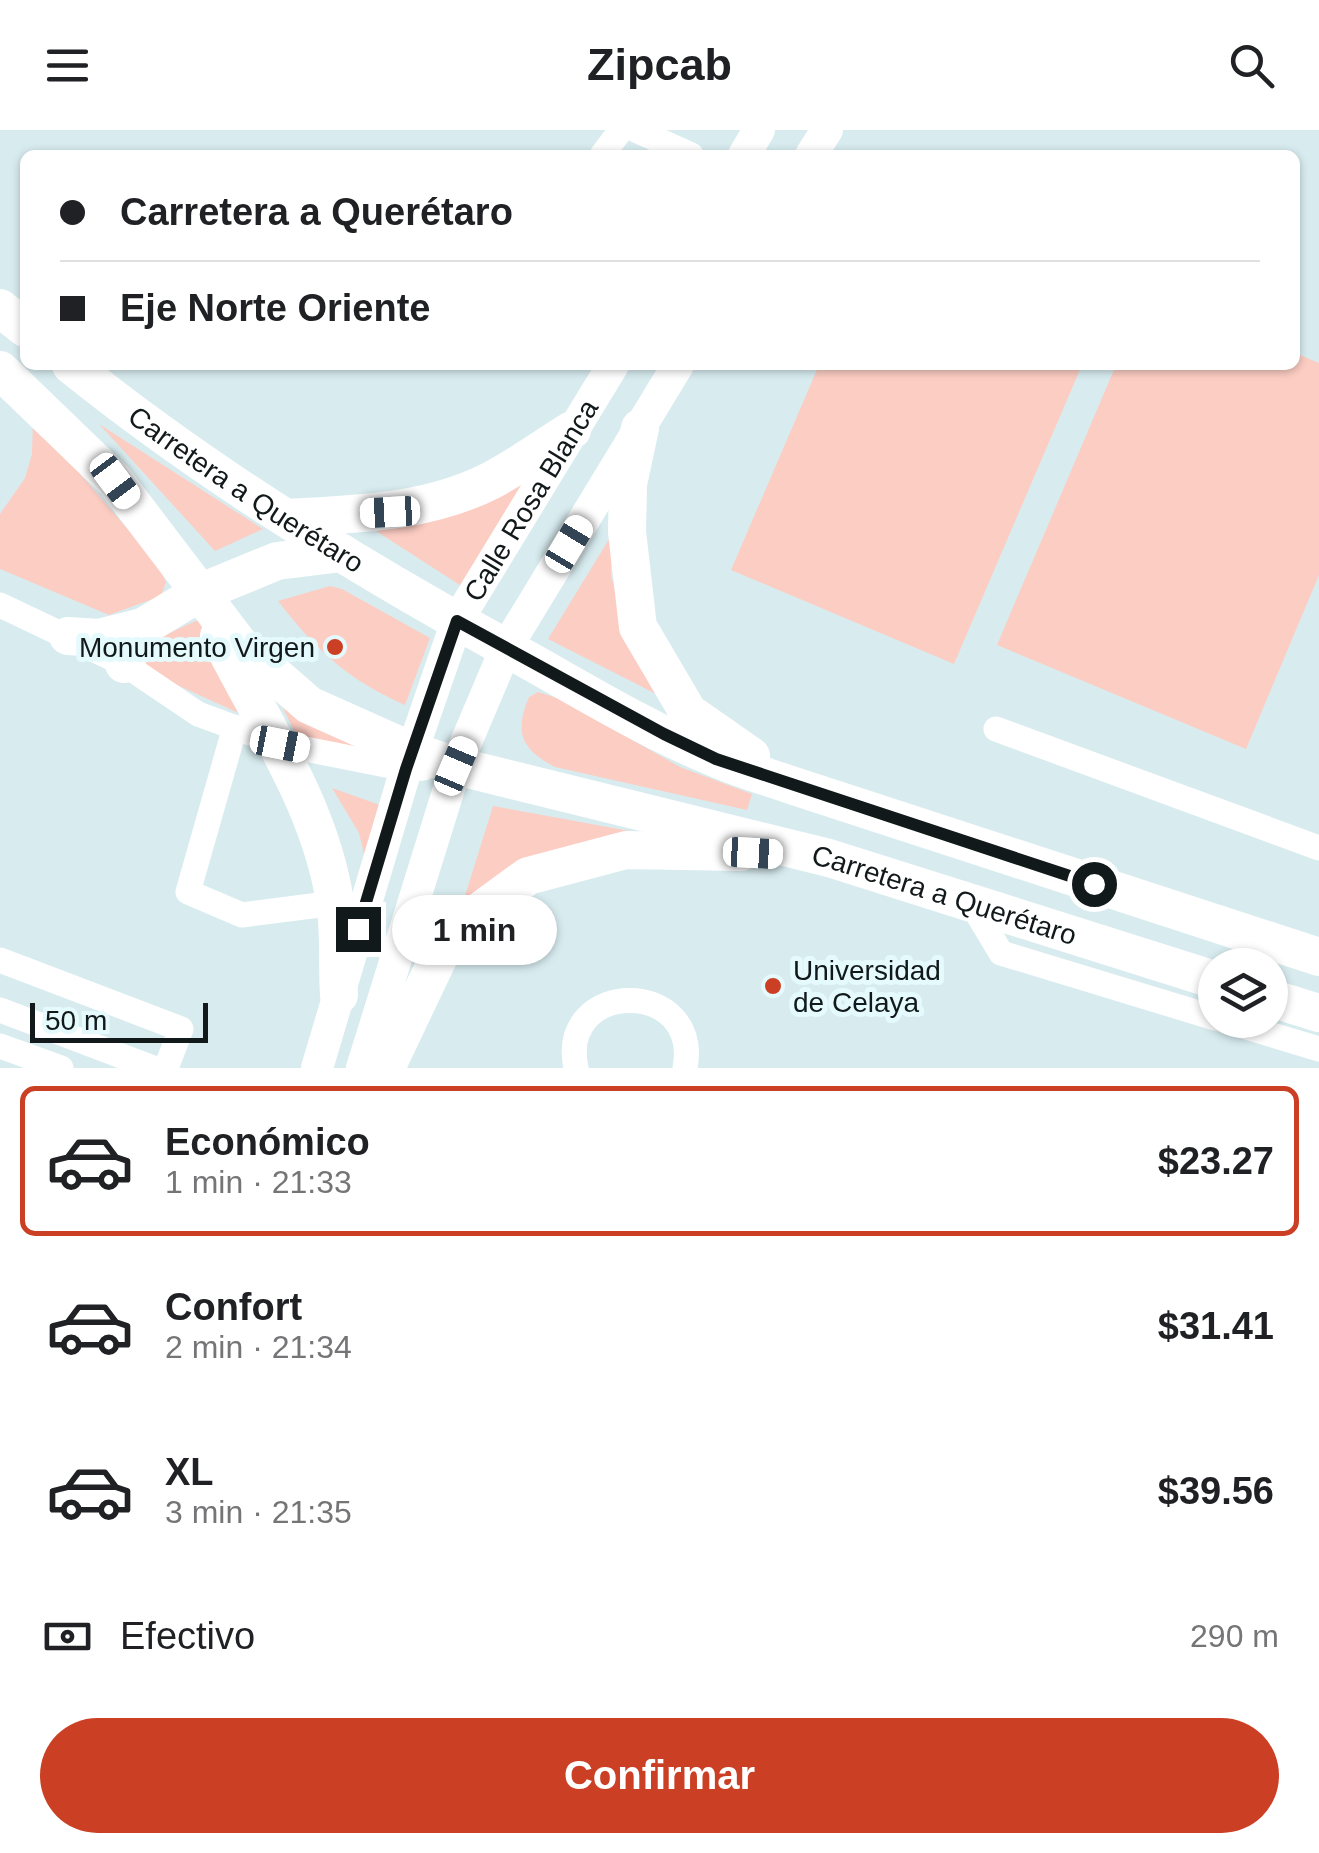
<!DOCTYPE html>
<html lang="es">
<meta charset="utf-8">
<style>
:root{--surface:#fff;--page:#f2f2f2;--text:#202124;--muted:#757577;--line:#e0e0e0;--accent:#cb4025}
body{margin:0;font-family:Arial,sans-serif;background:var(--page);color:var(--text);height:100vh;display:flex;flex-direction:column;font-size:38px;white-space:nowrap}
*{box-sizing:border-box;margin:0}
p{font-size:32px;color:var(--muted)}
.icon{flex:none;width:55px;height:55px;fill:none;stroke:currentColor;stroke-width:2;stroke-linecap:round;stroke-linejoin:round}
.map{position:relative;height:938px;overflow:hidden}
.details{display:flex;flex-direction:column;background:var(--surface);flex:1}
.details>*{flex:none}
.hud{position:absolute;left:20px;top:20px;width:1280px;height:220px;border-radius:15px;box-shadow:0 2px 8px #0004;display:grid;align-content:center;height:220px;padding:0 40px;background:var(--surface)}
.controls{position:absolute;left:1198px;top:818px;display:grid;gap:20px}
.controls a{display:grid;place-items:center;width:90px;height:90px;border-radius:50%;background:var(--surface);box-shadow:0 2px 8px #0004;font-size:50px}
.scale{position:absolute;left:30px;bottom:25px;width:178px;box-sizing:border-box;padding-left:10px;border:5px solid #12191b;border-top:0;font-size:28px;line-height:35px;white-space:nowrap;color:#12191b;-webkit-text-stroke:8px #e5fafd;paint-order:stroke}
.end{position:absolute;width:45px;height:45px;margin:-22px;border:12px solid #12191b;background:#fff;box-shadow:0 0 0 5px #fff}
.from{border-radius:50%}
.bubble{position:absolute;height:70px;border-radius:35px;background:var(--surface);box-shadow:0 2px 8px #0004;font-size:32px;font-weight:600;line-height:70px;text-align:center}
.car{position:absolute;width:30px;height:60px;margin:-30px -15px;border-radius:12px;box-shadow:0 0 8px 2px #0007;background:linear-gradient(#fff 24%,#345 0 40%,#fff 0 76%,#345 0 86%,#fff 0)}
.hud b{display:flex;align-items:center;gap:35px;height:95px;font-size:38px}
.hud b+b{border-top:2px solid var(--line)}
.hud i{width:25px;height:25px;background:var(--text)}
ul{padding:18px 0 0;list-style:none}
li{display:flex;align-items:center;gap:30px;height:150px;margin:0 20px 15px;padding:0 20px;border:5px solid transparent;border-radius:15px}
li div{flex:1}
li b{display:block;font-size:38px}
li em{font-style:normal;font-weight:600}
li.selected{border-color:var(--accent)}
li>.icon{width:90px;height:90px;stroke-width:1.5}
.pay{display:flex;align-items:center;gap:25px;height:110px;padding:0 40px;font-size:38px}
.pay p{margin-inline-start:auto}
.action{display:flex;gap:20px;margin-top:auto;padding:20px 40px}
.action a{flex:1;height:115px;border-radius:60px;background:var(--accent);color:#fff;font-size:40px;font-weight:600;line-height:115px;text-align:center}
header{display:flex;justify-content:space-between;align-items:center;height:130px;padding:0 40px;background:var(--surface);font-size:45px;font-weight:600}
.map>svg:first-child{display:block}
.green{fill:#fccdc3}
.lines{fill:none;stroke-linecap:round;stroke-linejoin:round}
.minor{stroke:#fff;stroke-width:25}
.major{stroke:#fff;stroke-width:32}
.highway{stroke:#fff;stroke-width:38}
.route{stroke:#12191b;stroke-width:12}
.poi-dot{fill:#cb4025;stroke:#e5fafd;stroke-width:4}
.labels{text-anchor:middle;stroke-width:10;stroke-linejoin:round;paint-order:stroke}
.street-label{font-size:28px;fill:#12191b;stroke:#e5fafd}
.poi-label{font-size:28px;fill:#12191b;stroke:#e5fafd;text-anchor:end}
</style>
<header><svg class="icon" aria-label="menu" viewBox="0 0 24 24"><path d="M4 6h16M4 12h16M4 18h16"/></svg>Zipcab<svg class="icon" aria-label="search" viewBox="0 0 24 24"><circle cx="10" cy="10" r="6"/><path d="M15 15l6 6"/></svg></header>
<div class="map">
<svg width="1319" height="938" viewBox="0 0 1319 938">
<rect width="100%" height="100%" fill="#d8ecf0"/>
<path class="green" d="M1295 223 1319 233V445L1246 619 997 515 1116 235H1295Z
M819 235H1082L954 534 731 440Z
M33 289 156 432 166 452 161 466 109 485 0 439V384L25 348 32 324Z
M99 294 263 399 215 421Z
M542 333 466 459 376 401 436 389Z
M611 406V446L626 496 662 567 548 509Z
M330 456 342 459 430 508 405 575C348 550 316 520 278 471Z
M198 490 254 590 146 541 143 530 147 513Z
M271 553 333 604 363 621 297 607Z
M538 562 560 569 680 637 752 664 747 680 555 637C521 619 514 603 529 567Z
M332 658 380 675 366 732 359 703Z
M493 676 635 702 459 785Z"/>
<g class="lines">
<path class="minor" d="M636 0 691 25
M602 25 621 0
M0 475 124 534 198 584 280 614 406 639 424 638
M235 597 188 762 242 785 335 773
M996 599 1319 718
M971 773 1001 823 1215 888
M0 830 181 899 166 938
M0 880 153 938
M1223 890 1319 919
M0 916 61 938
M576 938C557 848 702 848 685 938"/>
<g class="major">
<path d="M744 25 759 0"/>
<path d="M811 25 827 0"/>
<path id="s1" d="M317 938 406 639 457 491 613 235"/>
<path d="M362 938 456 636 506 518 678 235"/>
</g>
<g class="highway">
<path d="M0 178 25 198"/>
<path id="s2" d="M71 235C205 343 354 435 506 518 574 555 642 598 715 628 740 639 768 647 794 656L1319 827"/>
<path id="s3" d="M0 240 115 351 239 514 309 575 412 621 456 636 829 728 1215 850"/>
<path d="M640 298 628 354 627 402 638 497 688 582 751 626"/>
<path d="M287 388C358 384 428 383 492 350 520 335 546 316 572 300"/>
<path d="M68 506 99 508 143 497"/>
<path d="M219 506C262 593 320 674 335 772 340 802 337 834 339 865"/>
<path d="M124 534 143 497 199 463 277 431 342 423"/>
<path d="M1270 868 1319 883"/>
<path d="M386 938 450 803 528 746 626 720 741 722"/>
</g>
</g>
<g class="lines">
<path class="route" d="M358 799 406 639 457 491 664 604 716 629 1094 754"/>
</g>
<g class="poi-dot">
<circle cx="335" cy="517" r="10"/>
<circle cx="773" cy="856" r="10"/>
</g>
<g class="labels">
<g class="street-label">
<text dy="10" stroke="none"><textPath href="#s2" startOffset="215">Carretera a Querétaro</textPath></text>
<text dy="10" stroke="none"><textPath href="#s1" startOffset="610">Calle Rosa Blanca</textPath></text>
<text dy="10" stroke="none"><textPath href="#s3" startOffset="1122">Carretera a Querétaro</textPath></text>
</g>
<g class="poi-label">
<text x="315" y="527">Monumento Virgen</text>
<text x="793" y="850" text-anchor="start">Universidad<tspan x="793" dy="32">de Celaya</tspan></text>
</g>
</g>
</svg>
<div class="controls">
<a><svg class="icon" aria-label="layers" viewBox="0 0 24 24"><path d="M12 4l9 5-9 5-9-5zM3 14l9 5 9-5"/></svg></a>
</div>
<div class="scale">50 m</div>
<i class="end from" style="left:1094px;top:754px"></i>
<i class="end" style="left:358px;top:799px"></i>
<div class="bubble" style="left:392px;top:765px;width:165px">1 min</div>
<i class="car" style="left:115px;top:351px;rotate:143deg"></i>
<i class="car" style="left:390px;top:382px;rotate:267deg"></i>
<i class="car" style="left:569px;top:414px;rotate:31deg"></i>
<i class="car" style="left:280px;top:614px;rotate:101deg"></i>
<i class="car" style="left:456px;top:636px;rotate:23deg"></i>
<i class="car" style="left:753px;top:723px;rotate:93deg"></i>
<div class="hud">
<b><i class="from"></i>Carretera a Querétaro</b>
<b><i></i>Eje Norte Oriente</b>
</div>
</div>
<section class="details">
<ul>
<li class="selected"><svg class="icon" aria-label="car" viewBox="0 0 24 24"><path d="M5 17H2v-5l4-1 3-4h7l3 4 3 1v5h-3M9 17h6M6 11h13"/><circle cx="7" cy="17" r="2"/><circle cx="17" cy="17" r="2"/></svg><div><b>Económico</b><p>1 min · 21:33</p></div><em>$23.27</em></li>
<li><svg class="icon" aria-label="car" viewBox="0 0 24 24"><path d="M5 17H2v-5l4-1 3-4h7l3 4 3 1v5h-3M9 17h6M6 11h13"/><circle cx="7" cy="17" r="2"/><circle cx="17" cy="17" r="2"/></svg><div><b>Confort</b><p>2 min · 21:34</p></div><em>$31.41</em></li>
<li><svg class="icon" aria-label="car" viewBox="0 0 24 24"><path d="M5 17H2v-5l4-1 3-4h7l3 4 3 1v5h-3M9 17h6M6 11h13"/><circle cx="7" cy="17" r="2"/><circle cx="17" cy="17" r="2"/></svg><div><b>XL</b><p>3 min · 21:35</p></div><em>$39.56</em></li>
</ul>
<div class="pay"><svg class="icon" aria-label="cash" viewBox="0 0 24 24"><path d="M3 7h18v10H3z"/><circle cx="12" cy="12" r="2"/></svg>Efectivo<p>290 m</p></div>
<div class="action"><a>Confirmar</a></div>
</section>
